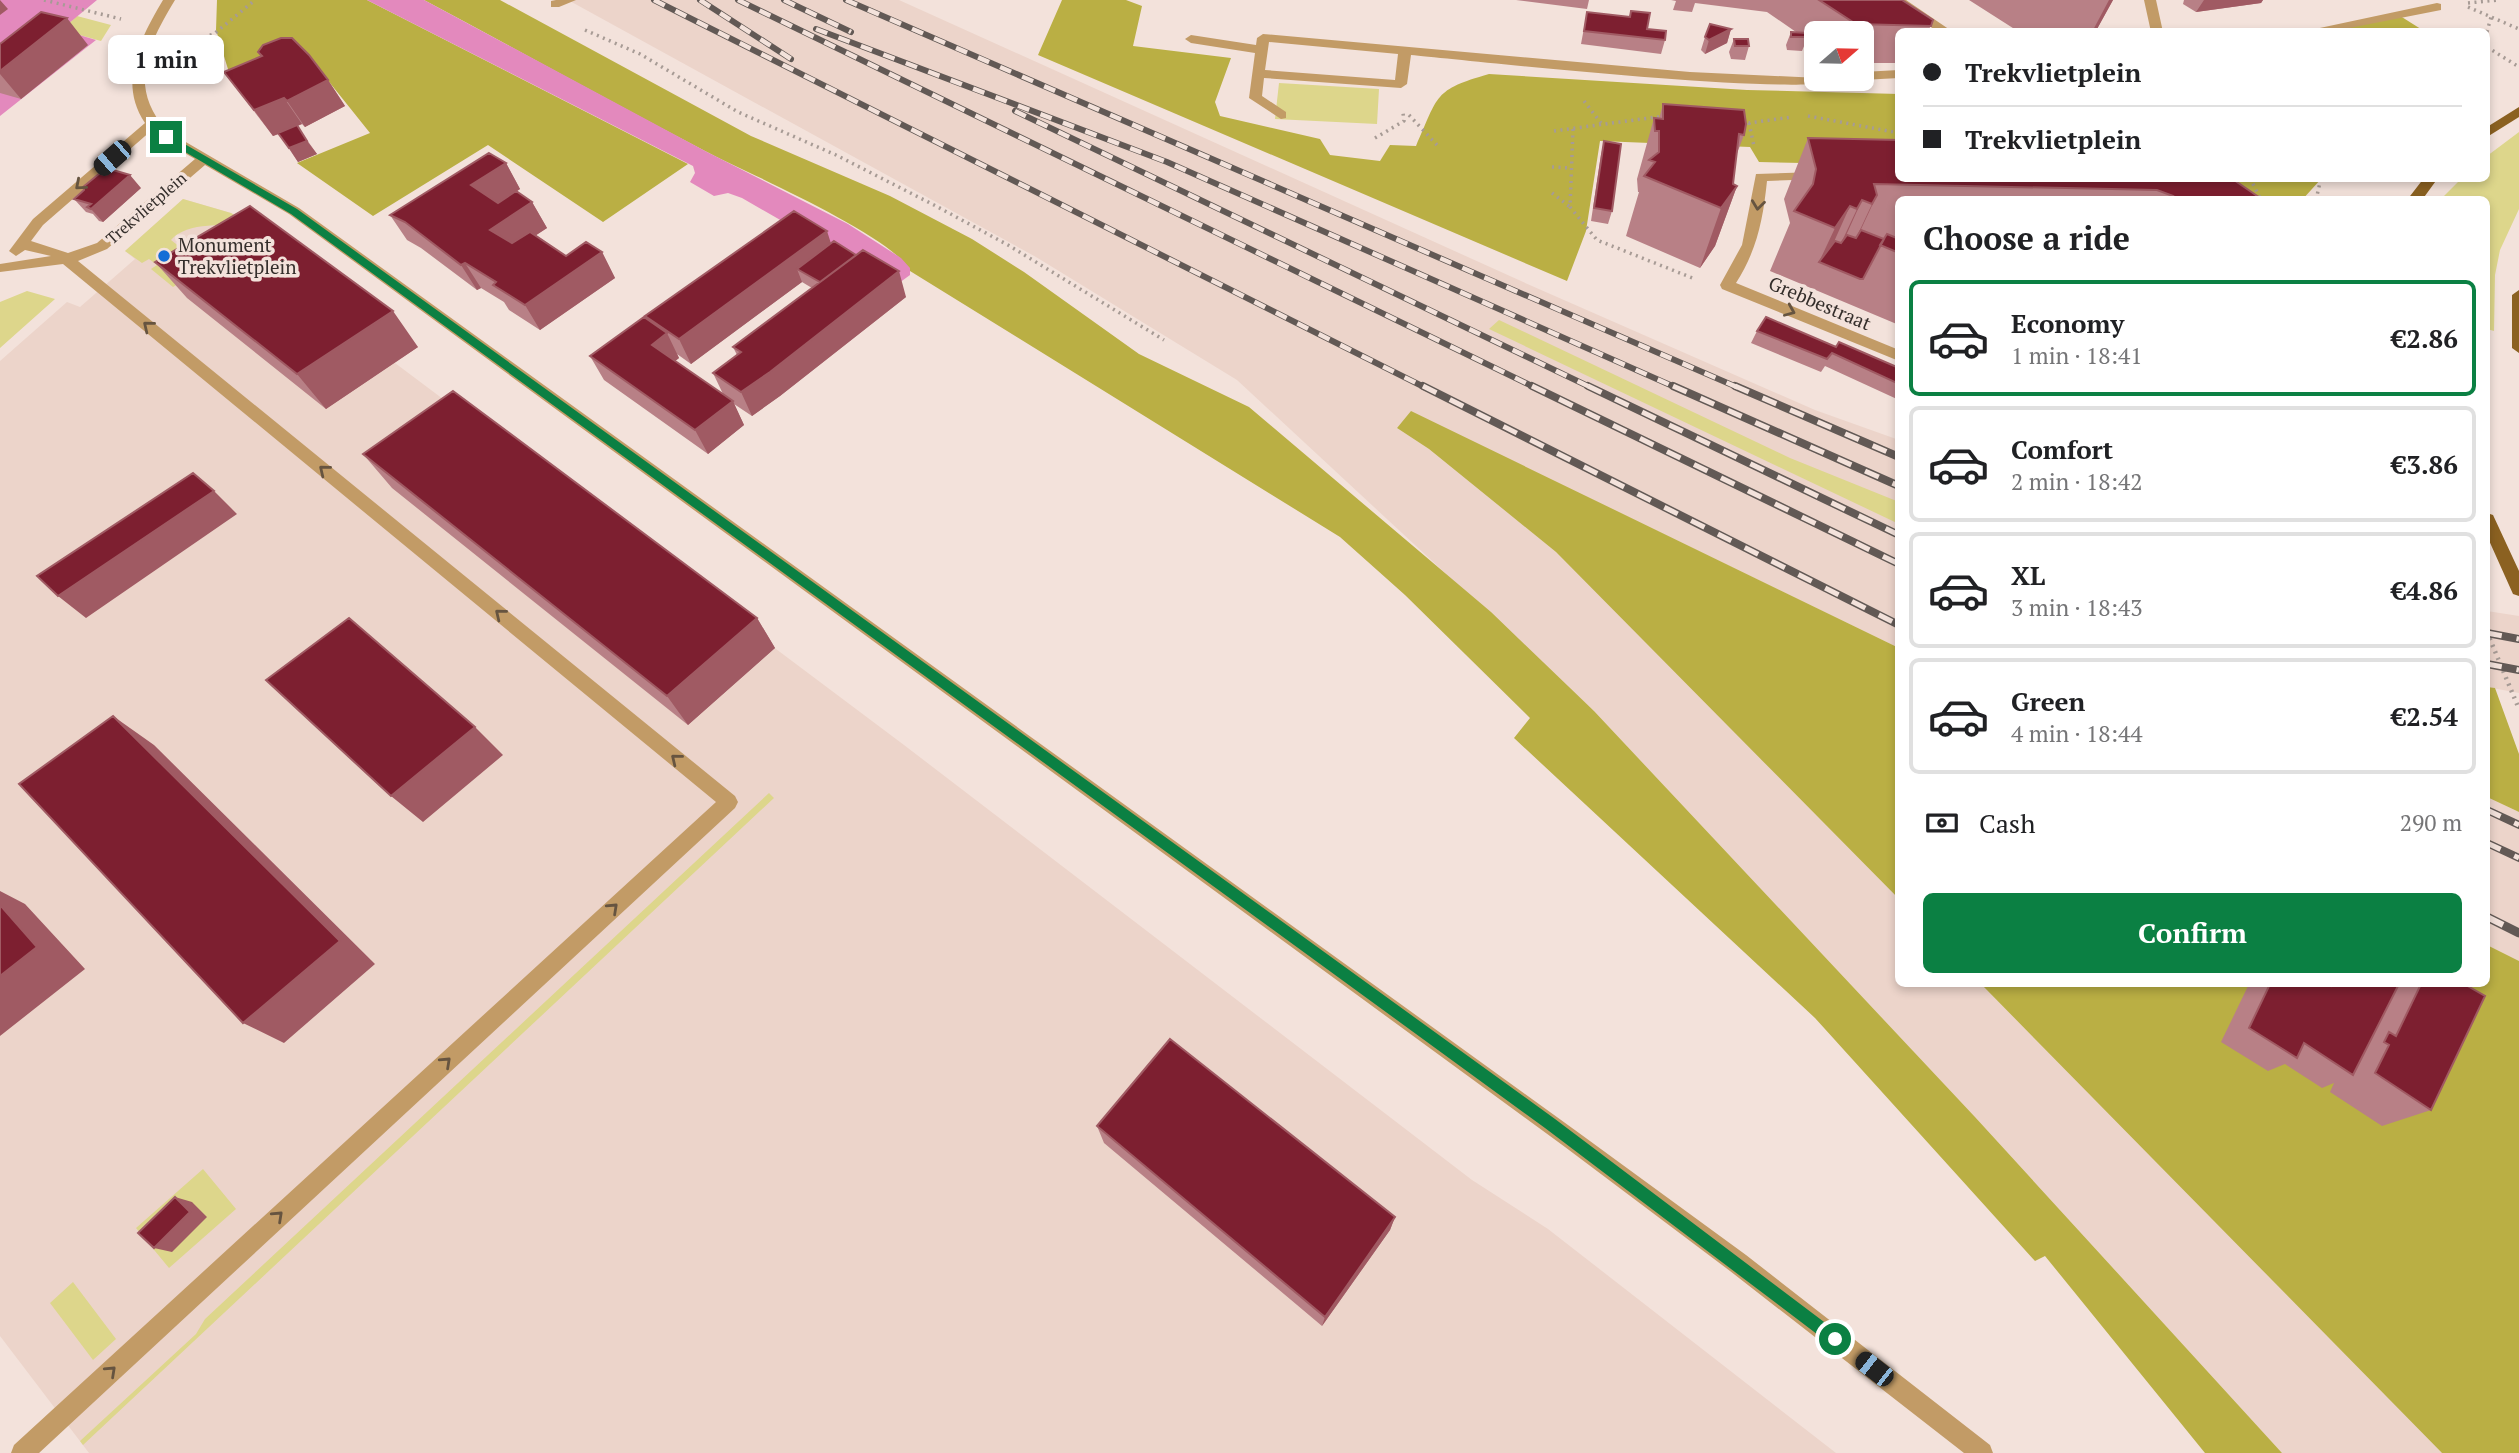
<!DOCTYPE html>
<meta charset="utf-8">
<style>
:root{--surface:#fff;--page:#f2f2f2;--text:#202124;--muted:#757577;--line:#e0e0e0;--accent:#0b8043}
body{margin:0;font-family:"PT Serif",serif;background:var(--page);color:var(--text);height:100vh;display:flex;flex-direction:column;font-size:26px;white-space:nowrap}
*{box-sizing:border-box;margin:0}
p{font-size:23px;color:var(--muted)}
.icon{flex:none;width:38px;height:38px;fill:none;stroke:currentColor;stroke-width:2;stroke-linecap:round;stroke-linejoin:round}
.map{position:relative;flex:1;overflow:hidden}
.sheet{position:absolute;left:1895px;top:196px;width:595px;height:791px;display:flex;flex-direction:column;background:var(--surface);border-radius:10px;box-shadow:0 4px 10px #0003}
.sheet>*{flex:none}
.banner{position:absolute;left:1895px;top:28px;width:595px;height:154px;border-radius:10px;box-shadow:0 4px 10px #0003;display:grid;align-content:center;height:154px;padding:0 28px;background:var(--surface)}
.needle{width:46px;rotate:70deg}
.buttons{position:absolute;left:1804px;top:21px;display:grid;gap:14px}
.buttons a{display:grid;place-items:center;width:70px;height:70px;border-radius:10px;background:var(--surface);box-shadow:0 4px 10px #0003;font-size:35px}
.end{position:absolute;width:32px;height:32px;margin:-16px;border:9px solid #0b8043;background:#fff;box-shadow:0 0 0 4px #fff}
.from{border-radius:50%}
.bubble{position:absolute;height:49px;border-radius:10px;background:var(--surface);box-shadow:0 4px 10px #0003;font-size:23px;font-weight:700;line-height:49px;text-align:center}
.car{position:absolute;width:21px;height:42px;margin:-21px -10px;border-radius:9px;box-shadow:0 0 5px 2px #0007;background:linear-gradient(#222 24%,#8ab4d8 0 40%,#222 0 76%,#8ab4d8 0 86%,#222 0)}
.banner b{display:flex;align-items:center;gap:24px;height:66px;font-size:26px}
.banner b+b{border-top:2px solid var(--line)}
.banner i{width:18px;height:18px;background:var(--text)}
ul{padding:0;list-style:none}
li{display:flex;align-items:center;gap:21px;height:116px;margin:0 14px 10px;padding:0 14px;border:4px solid var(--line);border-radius:10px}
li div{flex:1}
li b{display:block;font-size:26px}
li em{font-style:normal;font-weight:700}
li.on{border-color:var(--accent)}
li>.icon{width:63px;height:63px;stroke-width:1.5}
h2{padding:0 28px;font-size:32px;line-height:84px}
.pay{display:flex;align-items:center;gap:18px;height:77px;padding:0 28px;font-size:26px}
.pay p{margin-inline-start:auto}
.primary-button{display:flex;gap:14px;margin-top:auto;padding:14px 28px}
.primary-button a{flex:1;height:80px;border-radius:10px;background:var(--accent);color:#fff;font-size:28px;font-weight:700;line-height:80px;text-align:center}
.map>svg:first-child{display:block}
.built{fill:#ecd4ca}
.green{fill:#ddd68b}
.forest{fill:#baaf44}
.water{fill:#e389bd}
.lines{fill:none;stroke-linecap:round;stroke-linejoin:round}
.path-far1{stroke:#a79b95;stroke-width:3.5;stroke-dasharray:2 4.5;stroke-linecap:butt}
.path{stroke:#a79b95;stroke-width:4.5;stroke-dasharray:2 5;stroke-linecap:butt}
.minor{fill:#c29b66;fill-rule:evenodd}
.major{fill:#8b6121;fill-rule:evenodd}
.rail-far2-casing{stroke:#625955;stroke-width:6}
.rail-far1-casing{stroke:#625955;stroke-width:8}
.rail-casing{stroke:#625955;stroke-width:9}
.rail-far2{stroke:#f3e2db;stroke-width:4.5;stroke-dasharray:12;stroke-linecap:butt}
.rail-far1{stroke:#f3e2db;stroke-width:5;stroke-dasharray:15;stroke-linecap:butt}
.rail{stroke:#f3e2db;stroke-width:6;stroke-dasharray:18;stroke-linecap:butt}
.wall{fill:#b88086;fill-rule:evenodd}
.shaded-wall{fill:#a05a63}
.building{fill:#7d1f30;stroke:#a05a63;stroke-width:2}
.oneway{stroke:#665440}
.route{fill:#0b8043}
.poi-dot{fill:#136dd6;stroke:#f3e2db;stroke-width:2.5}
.labels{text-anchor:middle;stroke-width:7;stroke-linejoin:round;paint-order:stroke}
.far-street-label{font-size:16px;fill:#342e2b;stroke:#f3e2db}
.poi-label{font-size:19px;fill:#342e2b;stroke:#f3e2db;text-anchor:start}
.street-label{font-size:19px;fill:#342e2b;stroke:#f3e2db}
</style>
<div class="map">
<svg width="2519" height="1453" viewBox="0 0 2519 1453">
<rect width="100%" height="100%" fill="#f3e2db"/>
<path class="built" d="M568 0H899L1532 286 1815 410 1899 440V648L1411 412 1397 428 1429 449 1556 552 1899 899V984H1981L2442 1453H2282L1975 1117 1594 711 1237 380 1036 257Z
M183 199 231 213 418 347 395 363 904 745 1472 1180 1548 1229 1836 1453H89L0 1336V361L67 302 80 307 135 259 125 251Z
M2487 611 2519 616V693L2487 687Z
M2487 797 2519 812V961L2487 945Z"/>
<path class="green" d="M77 16 111 25 101 41 65 31 68 24Z
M1279 83 1379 89 1377 124 1275 119Z
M2519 132V209L2500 250 2495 275 2494 331 2487 329V200L2441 199 2461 179 2487 178V156Z
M183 199 231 213 251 224C227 226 187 221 171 240L205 267 173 287 151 269 157 265 149 259 142 263 125 251Z
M27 291 55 299 0 348V302Z
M1499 320 1790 458 1899 502V524L1489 329Z
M769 793 774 798 83 1445 80 1441 196 1334 205 1319Z
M203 1169 236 1209 169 1268 136 1228Z
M73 1282 116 1339 93 1360 50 1303Z"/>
<path class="forest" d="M217 0H367L688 164 603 222 488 145 373 216 297 163 370 133 314 63 231 79 216 30Z
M424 0H500L751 136 890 196 972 239 1024 272 1139 354 1249 407 1491 612 1594 711 1975 1117 2282 1453H2205L2045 1256 2035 1261 1815 1018 1514 738 1530 718 1405 595 1340 537 910 271C894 236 745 172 705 151 611 102 518 50 424 0Z
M1062 0H1126L1142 6 1133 46 1231 58 1215 102 1220 116 1320 139 1330 155 1380 161 1390 145 1416 146C1439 95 1433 90 1489 74L1747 90 1899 94V165L1759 162 1750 147 1600 141 1586 231 1567 281 1038 55Z
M2397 14 2424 31 2317 32Z
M2187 179H2321L2302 200 2218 199Z
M1411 411 1899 648V899L1556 552 1429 449 1397 428Z
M2487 687 2495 688 2519 754V812L2487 797Z
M2487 945 2519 961V1453H2442L1981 984H2487Z"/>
<path class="water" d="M0 0H97L68 24 66 31 96 40 0 116Z
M367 0H424L707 152 848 224 901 258 910 268V275L899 283H890L742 198 728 193 714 196 690 182 695 173 693 166Z"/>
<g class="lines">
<path class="path-far1" d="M44 0 121 19
M2468 3 2498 0
M2468 7 2519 29
M585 30 640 54 738 112 836 155 934 205 1008 245 1164 340
M2487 32 2491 17
M185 43 214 34 255 0
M2487 47 2519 67
M1584 101 1601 123
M1409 115 1437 145
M1808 116 1899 133
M1742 121 1749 123 1792 117
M1749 123 1754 146
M1573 129 1570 207 1597 240 1695 279
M1554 131 1664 116
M1375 138 1404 121 1403 113
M1552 167 1571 168
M2250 178 2261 200
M1552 193 1570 207
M2316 200 2321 178"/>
<path class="path" d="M2487 632 2519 709"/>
<path class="minor" d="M163 0H175C148 45 127 86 167 131L299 208 1579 1133 1746 1255 1990 1445 1993 1453H1964L1730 1271 1565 1147 289 214 205 165 107 249 78 261 735 796 738 802 735 808 39 1453H11L14 1445 716 802 63 264 0 272V264L51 256 25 250 16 256 9 251 33 219 145 123C117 82 141 37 163 0ZM152 130 157 137 195 159 97 243 68 253 31 241 43 225Z
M556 0H576L559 7H551V1Z
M1892 0H1906L1953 32H1938Z
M2144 0H2156L2163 32H2151Z
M2437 3 2441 4V10L2329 32H2301Z
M1263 34 1690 72 1840 79C1818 99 1465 60 1411 55L1407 84 1401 88 1264 78 1262 96 1286 112V118L1281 119 1249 98 1255 53 1191 43 1185 39 1191 35 1256 45 1257 38ZM1269 42 1398 54 1395 80 1265 70Z
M1899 70V78L1862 80 1857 79H1862V72Z
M1816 172 1821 173V179L1767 181C1763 220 1757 250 1736 283L1899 350V361L1722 289 1720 285 1742 245 1756 174Z"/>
<path class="major" d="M2519 107V117L2487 137V127Z
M2424 178H2438L2422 200H2407Z
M2519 290V353L2512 348V295Z
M2487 513 2493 515 2519 571V596L2513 594 2487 536Z"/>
<defs>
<path id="rail-far2" d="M654 0 1426 388
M700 0 791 59
M738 0 1536 388
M784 0 851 32
M846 0 1739 388
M816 29 1167 162 1677 388
M1015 111 1592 388"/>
<path id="rail-far1" d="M1423 386 1899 625
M1532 386 1899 564
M1588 386 1899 535
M1673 386 1899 486
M1735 386 1899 457
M2487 633 2519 639
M2487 664 2519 670
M2487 810 2519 825
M2487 843 2519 858"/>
<path id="rail" d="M2487 917 2519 933"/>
</defs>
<use href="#rail-far2" class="rail-far2-casing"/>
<use href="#rail-far1" class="rail-far1-casing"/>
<use href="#rail" class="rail-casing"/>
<use href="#rail-far2" class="rail-far2"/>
<use href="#rail-far1" class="rail-far1"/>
<use href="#rail" class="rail"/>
</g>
<path class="wall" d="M1516 0H1589L1587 9Z
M1671 0H1902L1933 20 1928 32H1899V63H1862V33H1816V46L1807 39 1802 51 1787 50 1786 45 1791 32H1796L1767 12 1695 3 1692 12 1673 10 1676 1Z
M1969 0H2113L2097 29 2093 32H2023L2016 30Z
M2184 0H2263L2261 3 2196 12 2183 4Z
M1631 11 1647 29 1665 40 1661 54 1581 44 1587 12 1629 17Z
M1731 29 1727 43 1705 54 1701 50 1705 37Z
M1734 39 1749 46 1745 60 1731 59 1729 52Z
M0 44 88 45 21 99 0 93Z
M258 52 328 80 345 106 305 127 302 124 297 126 317 154 298 162 279 134 273 136 224 72 261 56Z
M1663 104 1744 135 1736 156 1733 184 1737 186 1715 246 1700 268 1626 236 1639 192H1638L1637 179 1654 118 1659 119Z
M1808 138 2231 178 2263 200H1899V325L1770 271 1790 223 1784 199Z
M1604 141 1612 211 1608 224 1591 221 1601 155Z
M506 163 520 189 516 192 532 202 547 228 536 235 566 256 602 252 615 278 540 330 509 310 504 302 481 288 477 290 421 248 407 240 390 215Z
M141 188 103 222 99 221 93 214 86 212 74 199Z
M831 244 906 297 780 396 752 416 734 404 744 425 708 454 604 380 590 356 646 319 645 316ZM802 282 812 288 733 347 737 355 713 373 723 394 675 361 679 358 677 354 691 364Z
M155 262 418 347 326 409 187 298Z
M1757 331 1836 347 1899 368V400L1825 366 1821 372 1751 343Z
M363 454 757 618 775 648 688 725 392 488Z
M2249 984H2464L2431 1110 2382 1126 2330 1092 2334 1083 2322 1088 2285 1064 2268 1071 2221 1042Z
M1097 1126 1395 1217 1390 1230 1322 1326 1104 1143Z"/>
<path class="shaded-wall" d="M0 0 8 9 0 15Z
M2109 0H2113L2097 29 2092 32Z
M2204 0H2263L2261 3 2196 12Z
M67 18 88 45 21 99 0 74V71Z
M1731 29 1727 43 1705 54 1709 40Z
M328 80 345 106 305 127 287 101Z
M284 98 302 124 273 136 254 110Z
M307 141 317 154 298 162 289 148Z
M506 163 520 189 486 210 471 185Z
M130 175 141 188 103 222 91 209Z
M1737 186 1715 246 1700 268 1721 208Z
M1877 195 1849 255 1844 264 1872 204Z
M1862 200 1835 260 1829 269 1857 209Z
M532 202 547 228 506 255 490 230Z
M1850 206 1824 264 1819 262 1835 228Z
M827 231 835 256 797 269 802 282 691 364 679 339Z
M602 252 615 278 540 330 525 305Z
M465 263 481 288 477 290 461 265Z
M899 271 906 297 780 396 752 416 741 392Z
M393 311 418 347 326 409 297 374Z
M667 333 679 358 664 370 652 345Z
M733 401 744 425 708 454 695 430Z
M214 491 237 514 86 618 58 596Z
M757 618 775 648 688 725 667 696Z
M113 716 154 745 375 964 284 1043 243 1023Z
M475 727 503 755 423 822 391 796Z
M0 891 25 904 85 969 0 1036Z
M175 1197 192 1202 207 1217 172 1252 154 1248Z
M1395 1217 1390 1230 1322 1326 1325 1317Z"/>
<path class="building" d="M1819 0H1902L1933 20 1931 26 1856 24Z
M1631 11 1650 13 1647 29 1666 31 1665 40 1584 31 1587 12 1630 17Z
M41 12 67 18 0 71V44Z
M1710 24 1731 29 1709 40 1705 37Z
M1791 32 1807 33V37H1791Z
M281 38H292L309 55 328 80 287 101 284 98 254 110 224 72 262 56 258 52 263 45Z
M1734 39H1748L1749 46H1735Z
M1663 104 1744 110 1746 124 1744 135 1739 134 1733 184 1737 186 1721 208 1644 176 1655 162 1649 160 1659 152V131H1655L1654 118 1663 119Z
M297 125 307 141 289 148 278 133Z
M1808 138 1899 140V178H2231L2263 200H2179L2173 196 2157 190 1874 184 1877 195 1872 204 1862 200 1857 209 1850 206 1835 228 1794 211 1813 184 1816 169Z
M1604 141 1621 144 1612 211 1594 208Z
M489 153 506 163 471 185 498 203 516 191 532 202 490 230 512 243 530 232 566 256 586 242 602 252 525 305 493 285 496 282 465 263 461 265 405 222 390 215Z
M106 168 130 175 91 209 87 207 91 204 74 199 84 190 83 187Z
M250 206 393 311 297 374 155 262Z
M794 211 827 231 679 339 645 316Z
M1861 230 1884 239 1863 279H1860L1819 262 1835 241 1841 243 1847 235 1856 238Z
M1887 234 1899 239V253L1880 245Z
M834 241 856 255 820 282 797 269Z
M863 250 899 271 770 372 741 392 713 373 741 352 733 347Z
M644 317 667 333 652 345 733 401 695 430 590 356Z
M1766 317 1836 347 1839 342 1899 368V384L1832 353 1827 359 1757 331Z
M453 391 757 618 667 696 363 454Z
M193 473 214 491 58 596 37 576Z
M349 618 475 727 391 796 266 680Z
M113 716 340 941 243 1023 19 784Z
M0 905 37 947 0 976Z
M2270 984H2332V985L2333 984H2399L2353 1075 2304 1043 2297 1058 2249 1028Z
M2421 984H2464L2485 996 2431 1110 2375 1073 2389 1045 2384 1042 2389 1032 2396 1036Z
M1170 1039 1395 1217 1325 1317 1097 1126Z
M175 1197 190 1212 154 1248 138 1233Z"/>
<defs><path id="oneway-chevron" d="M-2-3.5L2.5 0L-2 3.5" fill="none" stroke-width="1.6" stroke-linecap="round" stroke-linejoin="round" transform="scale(1.75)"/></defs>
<g class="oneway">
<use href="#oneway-chevron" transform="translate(80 185) rotate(139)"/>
<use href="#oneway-chevron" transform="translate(1758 205) rotate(97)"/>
<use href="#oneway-chevron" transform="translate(1790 311) rotate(23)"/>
<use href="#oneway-chevron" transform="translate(148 326) rotate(-141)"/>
<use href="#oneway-chevron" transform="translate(324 470) rotate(-141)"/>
<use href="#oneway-chevron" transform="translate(500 614) rotate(-141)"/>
<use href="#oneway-chevron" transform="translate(676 759) rotate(-141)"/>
<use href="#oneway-chevron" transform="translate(613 908) rotate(-43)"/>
<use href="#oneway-chevron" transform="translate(446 1062) rotate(-43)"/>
<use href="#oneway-chevron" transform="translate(278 1216) rotate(-43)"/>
<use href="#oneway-chevron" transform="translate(111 1371) rotate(-43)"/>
</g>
<path class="route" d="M163 135H169L297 209 1555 1119 1840 1334V1344H1830L1545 1128 291 214 163 139Z"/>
<circle class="poi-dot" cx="164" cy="256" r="7"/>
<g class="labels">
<g class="far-street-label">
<text transform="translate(146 208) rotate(-41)" y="6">Trekvlietplein</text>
</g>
<g class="poi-label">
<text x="178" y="252">Monument<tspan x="178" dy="22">Trekvlietplein</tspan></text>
</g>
<g class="street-label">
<text transform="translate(1820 303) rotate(23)" y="7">Grebbestraat</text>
</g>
</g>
</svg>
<div class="buttons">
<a><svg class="needle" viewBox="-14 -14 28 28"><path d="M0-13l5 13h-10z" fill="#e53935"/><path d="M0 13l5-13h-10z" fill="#757577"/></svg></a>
</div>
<i class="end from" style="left:1835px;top:1339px"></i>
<i class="end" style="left:166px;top:137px"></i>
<div class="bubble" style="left:108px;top:35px;width:116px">1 min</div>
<i class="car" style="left:112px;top:158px;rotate:229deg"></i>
<i class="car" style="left:1874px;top:1369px;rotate:308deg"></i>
<div class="banner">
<b><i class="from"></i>Trekvlietplein</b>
<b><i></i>Trekvlietplein</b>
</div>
<section class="sheet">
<h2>Choose a ride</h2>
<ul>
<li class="on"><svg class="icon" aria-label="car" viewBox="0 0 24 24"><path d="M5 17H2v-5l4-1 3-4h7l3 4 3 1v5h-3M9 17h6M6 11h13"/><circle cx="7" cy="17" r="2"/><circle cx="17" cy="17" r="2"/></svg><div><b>Economy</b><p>1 min · 18:41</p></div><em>€2.86</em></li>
<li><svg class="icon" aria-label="car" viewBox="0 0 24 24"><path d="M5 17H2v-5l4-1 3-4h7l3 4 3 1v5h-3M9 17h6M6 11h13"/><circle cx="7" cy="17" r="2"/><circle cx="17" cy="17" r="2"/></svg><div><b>Comfort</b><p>2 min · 18:42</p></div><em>€3.86</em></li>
<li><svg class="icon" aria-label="car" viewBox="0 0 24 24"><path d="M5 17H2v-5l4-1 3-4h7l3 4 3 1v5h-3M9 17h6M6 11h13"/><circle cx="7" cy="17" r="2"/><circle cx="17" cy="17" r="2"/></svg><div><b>XL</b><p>3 min · 18:43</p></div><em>€4.86</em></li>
<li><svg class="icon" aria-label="car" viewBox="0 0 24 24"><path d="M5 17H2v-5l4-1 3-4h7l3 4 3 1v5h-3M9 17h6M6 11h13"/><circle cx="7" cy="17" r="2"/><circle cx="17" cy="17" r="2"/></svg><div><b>Green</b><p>4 min · 18:44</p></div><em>€2.54</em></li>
</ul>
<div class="pay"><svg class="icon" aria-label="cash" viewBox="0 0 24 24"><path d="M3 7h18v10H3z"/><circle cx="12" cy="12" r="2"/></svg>Cash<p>290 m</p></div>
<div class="primary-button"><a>Confirm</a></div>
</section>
</div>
